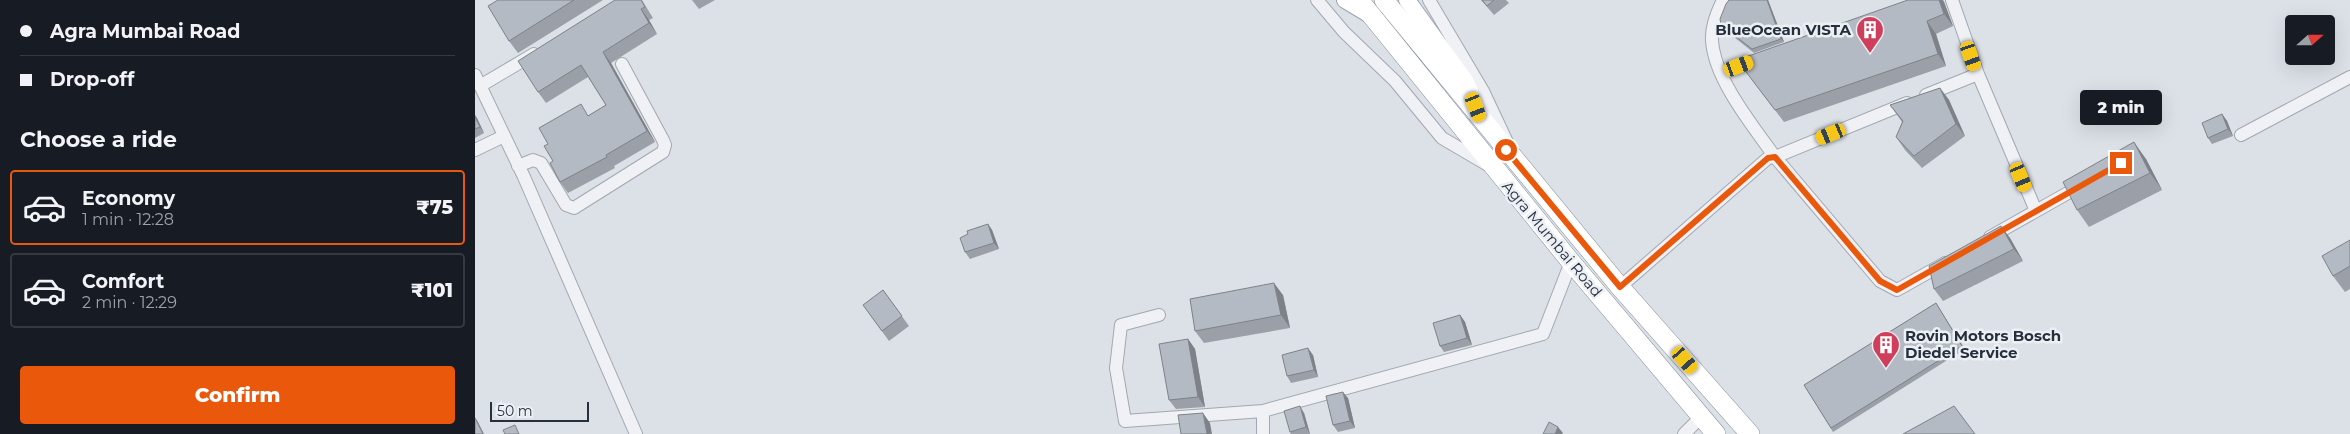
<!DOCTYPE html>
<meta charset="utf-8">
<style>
:root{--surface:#171b24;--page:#20242c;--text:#f1f3f6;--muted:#9ea1a6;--line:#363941;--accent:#ea580c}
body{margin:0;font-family:Montserrat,sans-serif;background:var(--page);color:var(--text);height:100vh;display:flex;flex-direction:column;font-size:19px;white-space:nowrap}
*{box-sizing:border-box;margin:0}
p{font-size:16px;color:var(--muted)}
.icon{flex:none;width:28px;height:28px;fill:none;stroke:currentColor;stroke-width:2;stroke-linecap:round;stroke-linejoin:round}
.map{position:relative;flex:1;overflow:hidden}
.drawer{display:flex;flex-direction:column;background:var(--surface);width:475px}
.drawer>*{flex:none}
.banner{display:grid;align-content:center;height:110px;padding:0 20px;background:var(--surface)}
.needle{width:32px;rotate:69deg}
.controls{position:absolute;left:1810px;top:15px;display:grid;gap:10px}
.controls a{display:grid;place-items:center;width:50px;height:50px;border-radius:5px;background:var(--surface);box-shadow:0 5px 20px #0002;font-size:25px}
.scale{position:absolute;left:15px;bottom:12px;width:99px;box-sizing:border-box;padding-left:5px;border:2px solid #26303d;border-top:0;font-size:14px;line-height:18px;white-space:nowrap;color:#26303d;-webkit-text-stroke:4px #ecf0f4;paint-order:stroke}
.end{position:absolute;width:22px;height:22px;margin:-11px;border:6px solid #ea580c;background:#fff;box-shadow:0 0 0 2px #fff}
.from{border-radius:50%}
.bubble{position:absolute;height:35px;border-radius:5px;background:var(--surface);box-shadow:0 5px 20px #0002;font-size:16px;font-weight:800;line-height:35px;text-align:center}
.car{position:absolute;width:15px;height:30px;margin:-15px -8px;border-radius:6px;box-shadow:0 0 4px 1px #0007;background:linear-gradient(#f5c518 24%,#345 0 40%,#f5c518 0 76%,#345 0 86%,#f5c518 0)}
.banner b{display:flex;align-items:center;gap:18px;height:48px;font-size:19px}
.banner b+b{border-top:1px solid var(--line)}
.banner i{width:12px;height:12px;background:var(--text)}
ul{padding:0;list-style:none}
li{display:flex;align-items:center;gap:15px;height:75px;margin:0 10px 8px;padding:0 10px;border:2px solid var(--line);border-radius:5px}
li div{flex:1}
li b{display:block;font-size:19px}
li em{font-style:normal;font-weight:800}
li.selected{border-color:var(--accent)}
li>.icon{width:45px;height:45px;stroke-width:1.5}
h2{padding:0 20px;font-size:22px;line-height:60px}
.button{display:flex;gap:10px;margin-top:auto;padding:10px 20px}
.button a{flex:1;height:58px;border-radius:5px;background:var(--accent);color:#fff;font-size:20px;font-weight:800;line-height:58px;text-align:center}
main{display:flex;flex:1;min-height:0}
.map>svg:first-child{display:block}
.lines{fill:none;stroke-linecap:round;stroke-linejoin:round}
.minor-casing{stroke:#a2a8b1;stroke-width:14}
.major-casing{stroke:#9ca6b2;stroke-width:18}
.highway-casing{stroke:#848f9d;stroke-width:20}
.minor{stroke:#eff1f5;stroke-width:12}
.major{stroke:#fff;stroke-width:16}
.highway{stroke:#fff;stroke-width:19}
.wall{fill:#9ba0a8}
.shaded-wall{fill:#7e8288}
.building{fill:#b4bac3;stroke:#7e8288}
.route{stroke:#ea580c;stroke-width:6}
.labels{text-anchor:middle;stroke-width:5;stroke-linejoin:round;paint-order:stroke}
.poi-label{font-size:15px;font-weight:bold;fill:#26303d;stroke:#ecf0f4;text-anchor:end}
.street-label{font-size:15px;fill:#26303d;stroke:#ecf0f4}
</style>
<main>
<section class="drawer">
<div class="banner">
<b><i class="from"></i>Agra Mumbai Road</b>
<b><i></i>Drop-off</b>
</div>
<h2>Choose a ride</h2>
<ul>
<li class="selected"><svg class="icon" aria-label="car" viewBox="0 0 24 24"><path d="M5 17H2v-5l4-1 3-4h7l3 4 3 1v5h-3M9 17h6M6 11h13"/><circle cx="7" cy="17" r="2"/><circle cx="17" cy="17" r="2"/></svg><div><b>Economy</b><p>1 min · 12:28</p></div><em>₹75</em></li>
<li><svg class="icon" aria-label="car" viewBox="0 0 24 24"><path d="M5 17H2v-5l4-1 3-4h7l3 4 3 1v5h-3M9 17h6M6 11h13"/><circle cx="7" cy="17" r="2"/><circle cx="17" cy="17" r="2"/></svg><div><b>Comfort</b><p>2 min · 12:29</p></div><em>₹101</em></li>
</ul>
<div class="button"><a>Confirm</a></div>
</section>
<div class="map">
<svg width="1875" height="434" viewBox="0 0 1875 434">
<rect width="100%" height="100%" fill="#dce1e7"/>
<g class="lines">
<defs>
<path id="minor" d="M842 0 869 32 920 81 967 138 1013 165
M954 0 1008 91 1032 142
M1248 0C1242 12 1236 26 1237 40 1239 79 1278 126 1300 157L1432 103
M1246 73 1281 61
M1503 74 1561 211
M0 75 49 177 161 434
M5 86 59 54
M1451 95 1503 74 1477 0
M1766 135 1875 77
M0 150 29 136
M43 166 58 160 66 163 91 205 99 208 188 152 190 145 188 140 147 64
M1515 237 1607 185
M1145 287 1293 158 1300 157 1405 281 1422 290 1470 263
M684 315 646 325 641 368 650 421 788 411
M788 434V411L1068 334 1096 262
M1209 434 1226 417"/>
<path id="major" d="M870 0 895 15
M932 0 991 82 1001 107"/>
<path id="highway" d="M884 0 1096 262 1241 434
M909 0 1145 287 1275 434"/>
</defs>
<use href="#minor" class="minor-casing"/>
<use href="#major" class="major-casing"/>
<use href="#highway" class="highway-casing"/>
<use href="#minor" class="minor"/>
<use href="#major" class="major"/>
<use href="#highway" class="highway"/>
</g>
<path class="wall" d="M23 0H128L43 53 34 41Z
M167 0 178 18 174 20 182 34 136 63 180 142 139 166 140 168 93 193 85 182 78 161 114 115 131 105 113 77 71 103 63 92Z
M217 0H240L224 9Z
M1006 0H1031L1034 3 1019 15Z
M1254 0H1293L1309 42 1279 53 1249 29 1246 25Z
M1469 2 1478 26 1461 34 1471 66 1309 122 1262 60Z
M1465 88 1474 100 1490 136 1447 168 1430 150 1421 137 1427 122 1415 105Z
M1747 114 1752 121 1758 136 1737 144 1733 138Z
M0 115 9 133 0 138Z
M1671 159 1687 190 1614 227 1602 210Z
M513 224 517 230 524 249 495 259 490 252Z
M1535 238 1548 261 1468 301 1459 289Z
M1875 240V289L1870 292 1858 276Z
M408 290 434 326 414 341 388 305Z
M808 295 815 328 729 343 720 331Z
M1461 303 1490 349 1358 432 1329 385Z
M985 315 990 322 997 345 969 352 965 346Z
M713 339 720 349 730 407 701 409 694 400Z
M838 355 843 377 816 383 812 376Z
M873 398 880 428 863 432 858 425Z
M829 413 835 434H816L815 432Z"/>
<path class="shaded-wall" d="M1292 0H1293L1309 42 1306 39Z
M1464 0H1468L1469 2 1478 26 1469 14Z
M166 9 174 20 182 34 174 23Z
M1452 21 1461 34 1471 66 1463 54Z
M128 52 136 63 180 142 172 131Z
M1465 88 1474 100 1490 136 1481 124Z
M1747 114 1752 121 1758 136 1753 129Z
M0 115 2 118 9 133 5 127 0 117Z
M1659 142 1671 159 1687 190 1675 173Z
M513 224 517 230 524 249 519 243Z
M1526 226 1535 238 1548 261 1539 249Z
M799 283 808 295 815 328 806 315Z
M985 315 990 322 997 345 992 338Z
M713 339 720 349 730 407 723 397Z
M833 348 838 355 843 377 839 370Z
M868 392 873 398 880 428 875 421Z
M825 406 829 413 835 434 831 427Z
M728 413 735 423 737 434H732Z
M0 417 3 422 9 434H8Z
M1083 427 1088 433 1087 434H1080Z"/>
<path class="building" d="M23 0H99L34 41 13 6Z
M140 0H166L170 7 166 9 174 23 128 52 172 131 131 155 132 157 85 182 75 163 78 161 69 146 73 144 64 128 106 104 113 116 131 105 106 65 63 92 43 61Z
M1007 0H1019L1012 6Z
M1254 0H1292L1306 39 1277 49 1246 25 1245 19 1251 4Z
M1433 0H1464L1469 14 1452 21 1463 54 1300 110 1262 60Z
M1465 88 1481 124 1439 156 1421 137 1428 121 1415 105Z
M1747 114 1753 129 1733 138 1727 123Z
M0 117 5 127 0 129Z
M1659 142 1675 173 1602 210 1588 182Z
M513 224 519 243 490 252 485 238 493 234 492 231Z
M1526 226 1539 249 1459 289 1454 266Z
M1875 240V266L1858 276 1847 256Z
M799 283 806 315 720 331 715 299Z
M408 290 427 316 407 331 388 305Z
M1461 303 1487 346 1356 428 1329 385Z
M985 315 992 338 965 346 958 323Z
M713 339 723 397 694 400 684 344Z
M833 348 839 370 812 376 807 355Z
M868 392 875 421 858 425 851 396Z
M825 406 831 427 815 432 809 411Z
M1479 406 1500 434H1428Z
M728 413 732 434H706L703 415Z
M0 418 8 434H0Z
M1074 422 1083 427 1080 434H1068Z
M40 425 44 434H30L28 430Z"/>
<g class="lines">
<path class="route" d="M1031 150 1145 287 1293 158 1300 157 1405 281 1422 290 1646 163"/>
</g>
<defs>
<symbol id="building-pin" viewBox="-11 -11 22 30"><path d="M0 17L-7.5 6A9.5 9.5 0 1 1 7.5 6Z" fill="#cf3f5b" stroke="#ecf0f4"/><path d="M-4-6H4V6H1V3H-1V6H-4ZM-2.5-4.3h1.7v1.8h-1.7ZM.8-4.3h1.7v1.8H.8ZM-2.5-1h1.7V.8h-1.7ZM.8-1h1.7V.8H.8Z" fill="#fff"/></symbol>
</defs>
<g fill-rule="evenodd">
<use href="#building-pin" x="1379" y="14" width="32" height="43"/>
<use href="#building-pin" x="1395" y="329" width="32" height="43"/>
</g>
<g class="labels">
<g class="poi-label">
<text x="1376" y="35">BlueOcean VISTA</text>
<text x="1430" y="341" text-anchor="start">Rovin Motors Bosch<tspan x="1430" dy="17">Diedel Service</tspan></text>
</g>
<g class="street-label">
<text transform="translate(1077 239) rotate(50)" y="5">Agra Mumbai Road</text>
</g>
</g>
</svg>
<div class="controls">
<a><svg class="needle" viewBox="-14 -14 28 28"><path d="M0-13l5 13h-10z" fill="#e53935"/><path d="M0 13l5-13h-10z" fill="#9ea1a6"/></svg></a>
</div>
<div class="scale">50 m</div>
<i class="end from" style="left:1031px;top:150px"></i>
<i class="end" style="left:1646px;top:163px"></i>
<div class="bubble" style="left:1605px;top:90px;width:82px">2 min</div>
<i class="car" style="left:1496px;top:56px;rotate:161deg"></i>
<i class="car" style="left:1264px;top:66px;rotate:70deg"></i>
<i class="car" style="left:1001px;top:107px;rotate:159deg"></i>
<i class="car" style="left:1356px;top:134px;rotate:248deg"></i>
<i class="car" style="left:1546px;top:177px;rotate:157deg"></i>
<i class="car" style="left:1210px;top:360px;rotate:139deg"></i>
</div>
</main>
